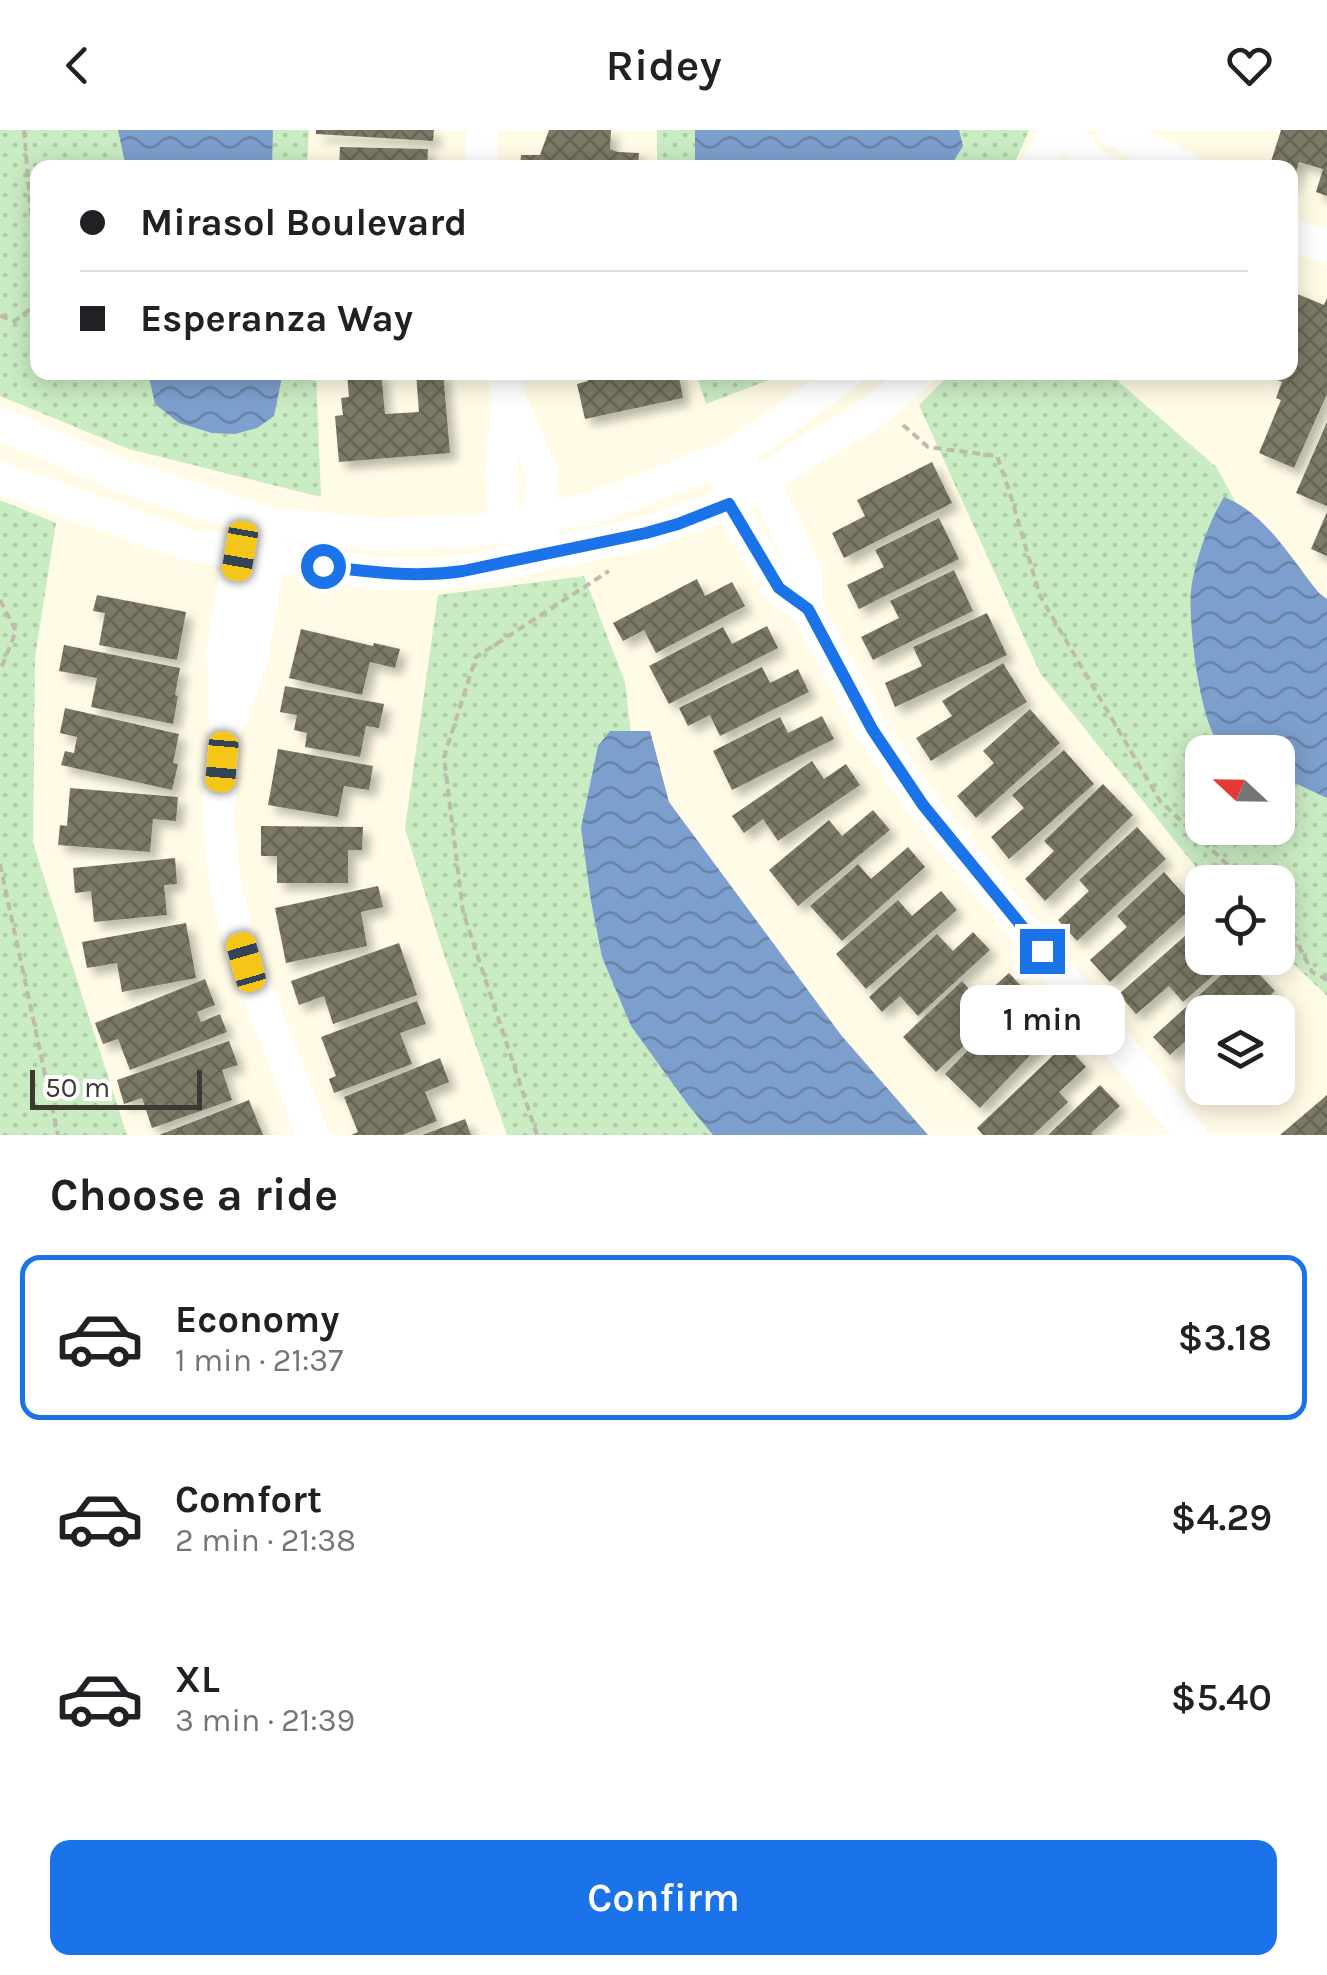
<!DOCTYPE html>
<meta charset="utf-8">
<style>
:root{--surface:#fff;--page:#f6f6f6;--text:#202124;--muted:#757577;--line:#e0e0e0;--accent:#1a73e8}
body{margin:0;font-family:Karla,sans-serif;background:var(--page);color:var(--text);height:100vh;display:flex;flex-direction:column;font-size:38px;white-space:nowrap}
*{box-sizing:border-box;margin:0}
p{font-size:32px;color:var(--muted)}
.icon{flex:none;width:55px;height:55px;fill:none;stroke:currentColor;stroke-width:2;stroke-linecap:round;stroke-linejoin:round}
.map{position:relative;height:1005px;overflow:hidden}
.panel{display:flex;flex-direction:column;background:var(--surface);flex:1}
.panel>*{flex:none}
.guide{position:absolute;left:30px;top:30px;width:1268px;height:220px;border-radius:20px;box-shadow:0 5px 25px #0003;display:grid;align-content:center;height:220px;padding:0 50px;background:var(--surface)}
.needle{width:65px;rotate:292deg}
.controls{position:absolute;left:1185px;top:605px;display:grid;gap:20px}
.controls a{display:grid;place-items:center;width:110px;height:110px;border-radius:20px;background:var(--surface);box-shadow:0 5px 25px #0003;font-size:50px}
.scale{position:absolute;left:30px;bottom:25px;width:172px;box-sizing:border-box;padding-left:10px;border:5px solid #3b3931;border-top:0;font-size:28px;line-height:35px;white-space:nowrap;color:#3b3931;-webkit-text-stroke:8px #fff;paint-order:stroke}
.end{position:absolute;width:45px;height:45px;margin:-22px;border:12px solid #1a73e8;background:#fff;box-shadow:0 0 0 5px #fff}
.from{border-radius:50%}
.bubble{position:absolute;height:70px;border-radius:20px;background:var(--surface);box-shadow:0 5px 25px #0003;font-size:32px;font-weight:600;line-height:70px;text-align:center}
.car{position:absolute;width:30px;height:60px;margin:-30px -15px;border-radius:12px;box-shadow:0 0 8px 2px #0007;background:linear-gradient(#f5c518 24%,#345 0 40%,#f5c518 0 76%,#345 0 86%,#f5c518 0)}
.guide b{display:flex;align-items:center;gap:35px;height:95px;font-size:38px}
.guide b+b{border-top:2px solid var(--line)}
.guide i{width:25px;height:25px;background:var(--text)}
ul{padding:0;list-style:none}
li{display:flex;align-items:center;gap:30px;height:165px;margin:0 20px 15px;padding:0 30px;border:5px solid transparent;border-radius:20px}
li div{flex:1}
li b{display:block;font-size:38px}
li em{font-style:normal;font-weight:600}
li.on{border-color:var(--accent)}
li>.icon{width:90px;height:90px;stroke-width:1.5}
h2{padding:0 50px;font-size:45px;line-height:120px}
.cta{display:flex;gap:20px;margin-top:auto;padding:20px 50px}
.cta a{flex:1;height:115px;border-radius:20px;background:var(--accent);color:#fff;font-size:40px;font-weight:600;line-height:115px;text-align:center}
header{display:flex;justify-content:space-between;align-items:center;height:130px;padding:0 50px;background:var(--surface);font-size:45px;font-weight:600}
.map>svg:first-child{display:block}
.grass{fill:url(#grass-dots);fill-rule:evenodd}
.water{fill:url(#water-waves)}
.building{fill:url(#building-cross-hatch);filter:url(#shadow)}
.lines{fill:none;stroke-linecap:round;stroke-linejoin:round}
.path{stroke:#bebbaa;stroke-width:4;stroke-dasharray:8 5;stroke-linecap:butt}
.minor{stroke:#fff;stroke-width:32}
.route{stroke:#1a73e8;stroke-width:12}
</style>
<header><svg class="icon" aria-label="back" viewBox="0 0 24 24"><path d="M15 5l-7 7 7 7"/></svg>Ridey<svg class="icon" aria-label="heart" viewBox="0 0 24 24"><path d="M12 20l-8-8c-3-5 5-10 8-4 3-6 11-1 8 4z"/></svg></header>
<div class="map">
<svg width="1327" height="1005" viewBox="0 0 1327 1005">
<defs>
<pattern id="grass-dots" width="8" height="8" patternUnits="userSpaceOnUse" patternTransform="scale(2.5)"><rect width="8" height="8" fill="#caecc3"/><path d="M2 2h.1M6 6h.1" fill="none" stroke="#aecba8" stroke-width="1.8" stroke-linecap="round"/></pattern>
<pattern id="water-waves" width="16" height="10" patternUnits="userSpaceOnUse" patternTransform="scale(2.5)"><rect width="16" height="10" fill="#7d9fcd"/><path d="M0 5q4-4 8 0t8 0" fill="none" stroke="#6883a7"/></pattern>
<pattern id="building-cross-hatch" width="8" height="8" patternUnits="userSpaceOnUse" patternTransform="scale(2.5)"><rect width="8" height="8" fill="#7c7966"/><path d="M0 0l8 8M0 8l8-8" fill="none" stroke="#676455"/></pattern>
<filter id="shadow"><feDropShadow dx="7" dy="7" stdDeviation="5" flood-color="#0004"/></filter>
</defs>
<rect width="100%" height="100%" fill="#fffbe6"/>
<path class="grass" d="M0 0H309L307 37 38 38V242L316 243 321 367 129 319 0 266Z
M657 0H1029L1013 37 657 38Z
M696 243V242L787 243 706 274Z
M951 243H1109L1217 338 1327 541V866L1278 819V752H1208L1040 543 919 275ZM1202 622H1278V698H1202Z
M0 370 56 393 35 527 33 713 127 1005H0Z
M584 446 625 552 655 813 834 1005H507L442 819 405 698 438 465Z"/>
<path class="water" d="M118 0H273L272 37H126Z
M695 0H959L963 16 950 37H695Z
M283 242 274 286 257 298 235 304 212 303 179 293 155 274 148 243Z
M1224 367C1266 383 1291 429 1319 463L1327 469V668L1278 645V622H1227C1200 607 1188 491 1191 461 1194 433 1209 391 1224 367Z
M610 601H650L669 672 841 905 928 1005H713L689 976 631 896 602 827 591 771 581 698 598 616Z"/>
<path class="building" d="M316 0H434L433 11 316 4Z
M549 0H611L610 19 618 22 639 23 638 38H520L521 25H540Z
M1281 0H1327V66L1316 62 1323 39 1299 32 1291 59 1290 38H1269Z
M340 17 428 19 427 38H339Z
M1290 161 1324 175 1327 168V264L1294 338 1259 323 1281 270 1276 268 1282 252 1273 248 1275 242H1290Z
M347 242H381L385 284 419 282 416 242H443L450 323 339 332 335 286 343 285 341 268 349 267Z
M587 242H678L683 268 585 289 577 254 588 251Z
M1327 292V376L1296 363Z
M932 332 952 373 844 428 832 403 865 386 857 370Z
M1327 382V426L1311 419Z
M939 388 959 429 859 479 847 455 884 437 875 420Z
M954 440 973 481 873 530 861 507 899 488 890 471Z
M697 449 705 466 732 452 745 476 656 523 644 500 623 511 613 493Z
M97 465 186 482 177 530 99 515 105 483 93 481Z
M987 483 1007 525 895 577 885 553 922 536 913 517Z
M767 496 778 518 669 574 649 536 723 497 732 514Z
M301 499 373 516 374 513 400 519 395 538 370 532 362 565 289 548Z
M64 515 180 538 175 565 178 566 173 594 91 577 97 548 59 541Z
M1003 533 1027 572 931 631 916 608 952 586 942 571Z
M762 537 770 553 798 539 809 562 720 606 710 585 688 596 679 578Z
M285 556 384 574 379 598 366 596 360 627 305 617 307 603 294 600 297 585 280 582Z
M65 578 179 604 173 633 178 634 172 660 61 635 65 621 74 623 77 607 60 603Z
M1030 579 1060 613 976 688 957 666 994 633 983 621Z
M822 586 834 609 732 660 713 621 780 587 788 603Z
M278 619 373 636 369 660 344 656 338 687 268 675Z
M1064 620 1094 654 1009 729 991 707 1024 678 1012 665Z
M812 631 824 649 846 634 860 655 778 711 763 689 744 703 732 686Z
M1103 654 1133 685 1045 771 1025 749 1054 721 1044 711Z
M70 658 178 667 176 691 153 689 150 722 58 715 60 695 67 696Z
M873 680 890 700 798 776 769 740 829 690 842 706Z
M261 696 363 697 362 720H348V753H277V726H261Z
M1137 697 1166 729 1077 811 1058 790 1089 761 1079 750Z
M908 717 925 737 842 811 810 776 858 734 871 749Z
M175 728 177 754 164 755 167 785 94 792 91 761 75 763 73 738Z
M1164 742 1194 776 1110 852 1090 830 1127 797 1117 786Z
M378 756 383 777 361 782 367 816 286 833 275 778Z
M941 761 957 780 866 859 836 824 898 770 912 786Z
M1202 791V828H1233L1183 872 1169 856 1136 884 1119 864Z
M186 793 196 848 122 862 117 833 87 838 82 812Z
M973 802 990 820 918 886 900 866 882 882 869 867 937 804 953 821Z
M399 813 417 865 333 894 324 866 299 875 291 851Z
M1240 828H1244L1275 861 1251 882H1202V903L1199 899 1170 925 1153 907Z
M1009 843 1024 859 936 942 903 907 962 851 979 870Z
M205 849 215 875 197 882 201 892 220 884 227 902 130 940 118 909 103 914 95 893Z
M417 871 426 894 400 903 412 934 334 963 329 949 336 946 321 907Z
M1040 882 1057 897 980 978 945 944 994 893 1013 911Z
M229 911 238 935 222 940 232 970 152 998 142 968 124 974 117 950Z
M1065 914 1086 937 1059 962 1068 972 1033 1005H983L977 998Z
M440 928 449 952 425 962 437 991 402 1005H351L358 1002 344 967Z
M1100 955 1120 976 1091 1003 1093 1005H1048Z
M1327 965V1005H1280Z
M249 970 263 1005H159Z
M465 989 471 1005H422Z"/>
<g class="lines">
<path class="path" d="M24 0 38 167
M0 186 15 191 38 173
M903 295 928 317 997 326 1009 360 1040 466 1160 671 1246 752
M0 470 16 501 0 541
M0 734 58 1005
M1278 783 1286 790 1312 842 1327 850
M537 1005 463 782 444 627 476 527 609 441"/>
<path class="minor" d="M1067 0 1087 30 1101 38
M1112 0 1186 38
M481 38 482 0
M1035 38 1057 0
M1290 104 1327 117
M504 242 508 263 541 340 540 406
M508 267 500 349 507 395 523 411
M0 294 123 346 267 393 376 404 478 401 593 378 727 328 787 288 849 242
M744 339 763 351 807 444V479
M0 348 189 415 269 425 378 444H440L486 437 646 403 729 374 807 321 866 288 921 242
M728 355 729 374 779 459 807 479 871 599 923 675 1191 1005
M253 407 240 421 223 518 225 604 218 688 226 761 246 832 313 1005
M232 586 253 526 269 425 268 405"/>
</g>
<g class="lines">
<path class="route" d="M323 436C370 442 416 448 463 441L646 403 678 394 729 374 779 458 808 479 872 599 923 675 1042 821"/>
</g>
</svg>
<div class="controls">
<a><svg class="needle" viewBox="-14 -14 28 28"><path d="M0-13l5 13h-10z" fill="#e53935"/><path d="M0 13l5-13h-10z" fill="#757577"/></svg></a>
<a><svg class="icon" aria-label="locate" viewBox="0 0 24 24"><circle cx="12" cy="12" r="6"/><path d="M12 2v4M12 18v4M2 12h4M18 12h4"/></svg></a>
<a><svg class="icon" aria-label="layers" viewBox="0 0 24 24"><path d="M12 4l9 5-9 5-9-5zM3 14l9 5 9-5"/></svg></a>
</div>
<div class="scale">50 m</div>
<i class="end from" style="left:323px;top:436px"></i>
<i class="end" style="left:1042px;top:821px"></i>
<div class="bubble" style="left:960px;top:855px;width:165px">1 min</div>
<i class="car" style="left:240px;top:421px;rotate:190deg"></i>
<i class="car" style="left:222px;top:632px;rotate:185deg"></i>
<i class="car" style="left:246px;top:832px;rotate:344deg"></i>
<div class="guide">
<b><i class="from"></i>Mirasol Boulevard</b>
<b><i></i>Esperanza Way</b>
</div>
</div>
<section class="panel">
<h2>Choose a ride</h2>
<ul>
<li class="on"><svg class="icon" aria-label="car" viewBox="0 0 24 24"><path d="M5 17H2v-5l4-1 3-4h7l3 4 3 1v5h-3M9 17h6M6 11h13"/><circle cx="7" cy="17" r="2"/><circle cx="17" cy="17" r="2"/></svg><div><b>Economy</b><p>1 min · 21:37</p></div><em>$3.18</em></li>
<li><svg class="icon" aria-label="car" viewBox="0 0 24 24"><path d="M5 17H2v-5l4-1 3-4h7l3 4 3 1v5h-3M9 17h6M6 11h13"/><circle cx="7" cy="17" r="2"/><circle cx="17" cy="17" r="2"/></svg><div><b>Comfort</b><p>2 min · 21:38</p></div><em>$4.29</em></li>
<li><svg class="icon" aria-label="car" viewBox="0 0 24 24"><path d="M5 17H2v-5l4-1 3-4h7l3 4 3 1v5h-3M9 17h6M6 11h13"/><circle cx="7" cy="17" r="2"/><circle cx="17" cy="17" r="2"/></svg><div><b>XL</b><p>3 min · 21:39</p></div><em>$5.40</em></li>
</ul>
<div class="cta"><a>Confirm</a></div>
</section>
